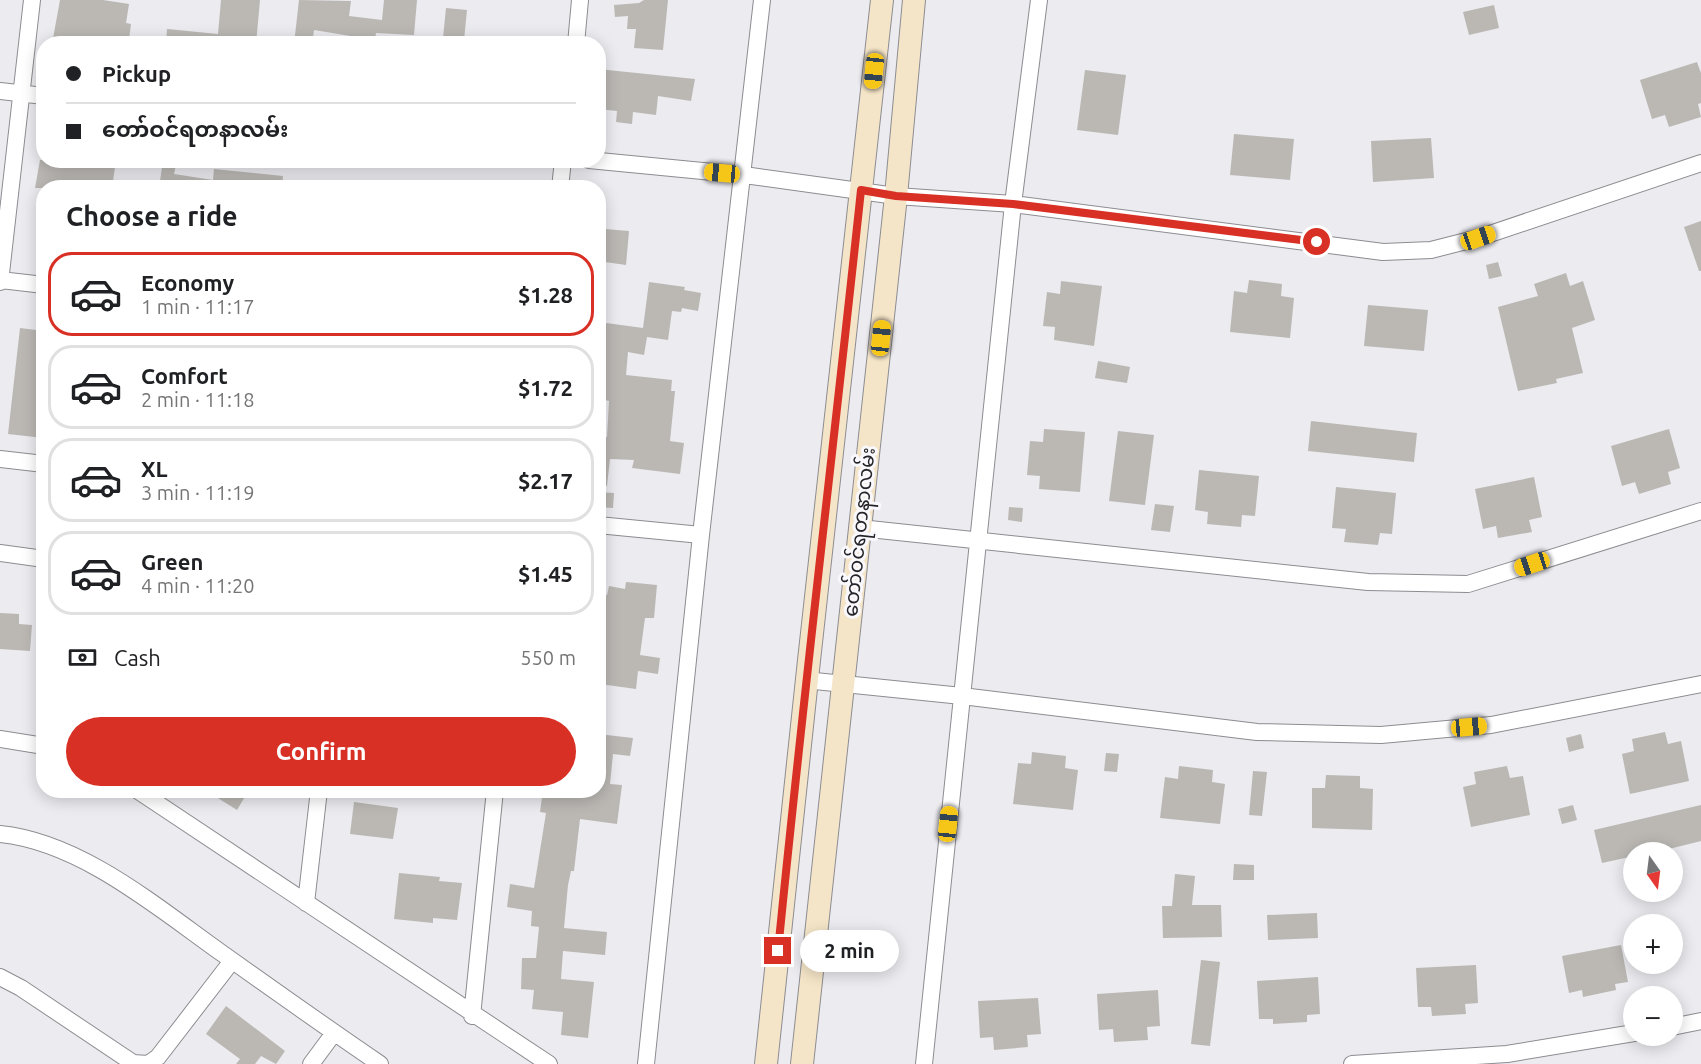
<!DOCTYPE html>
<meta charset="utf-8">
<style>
:root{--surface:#fff;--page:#f6f6f6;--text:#202124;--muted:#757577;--line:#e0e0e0;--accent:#d93025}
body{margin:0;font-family:Ubuntu,"Noto Sans Myanmar",sans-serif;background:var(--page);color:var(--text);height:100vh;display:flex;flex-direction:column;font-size:22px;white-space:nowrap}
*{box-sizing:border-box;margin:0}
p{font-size:20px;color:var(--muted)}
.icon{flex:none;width:33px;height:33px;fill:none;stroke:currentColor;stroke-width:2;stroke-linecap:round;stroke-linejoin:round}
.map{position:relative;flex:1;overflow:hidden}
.side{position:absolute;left:36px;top:180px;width:570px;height:618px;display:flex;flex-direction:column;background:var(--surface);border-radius:24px;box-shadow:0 3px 15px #0003}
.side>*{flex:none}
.hud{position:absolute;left:36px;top:36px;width:570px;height:132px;border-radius:24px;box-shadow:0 3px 15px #0003;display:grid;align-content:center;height:132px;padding:0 30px;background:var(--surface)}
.needle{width:39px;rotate:166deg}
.buttons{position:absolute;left:1623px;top:842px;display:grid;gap:12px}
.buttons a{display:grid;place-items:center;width:60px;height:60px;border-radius:50%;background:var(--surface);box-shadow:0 3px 15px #0003;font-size:30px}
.end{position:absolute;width:27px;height:27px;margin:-14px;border:8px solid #d93025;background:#fff;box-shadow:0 0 0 3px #fff}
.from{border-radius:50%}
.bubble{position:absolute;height:42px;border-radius:21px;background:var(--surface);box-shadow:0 3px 15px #0003;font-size:20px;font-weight:700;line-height:42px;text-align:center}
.car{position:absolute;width:18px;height:36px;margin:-18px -9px;border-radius:8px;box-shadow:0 0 4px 2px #0007;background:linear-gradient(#f5c518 24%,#345 0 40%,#f5c518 0 76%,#345 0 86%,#f5c518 0)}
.hud b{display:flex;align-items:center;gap:21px;height:57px;font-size:22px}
.hud b+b{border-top:2px solid var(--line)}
.hud i{width:15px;height:15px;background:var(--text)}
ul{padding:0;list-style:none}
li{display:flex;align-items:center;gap:18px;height:84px;margin:0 12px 9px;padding:0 18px;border:3px solid var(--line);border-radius:24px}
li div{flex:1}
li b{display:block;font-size:22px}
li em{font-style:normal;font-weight:700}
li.current{border-color:var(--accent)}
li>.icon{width:54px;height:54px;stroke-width:1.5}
h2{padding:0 30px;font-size:27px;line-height:72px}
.pay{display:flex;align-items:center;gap:15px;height:66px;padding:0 30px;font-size:22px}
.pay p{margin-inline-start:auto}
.button{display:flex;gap:12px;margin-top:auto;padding:12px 30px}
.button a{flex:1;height:69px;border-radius:36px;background:var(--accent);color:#fff;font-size:24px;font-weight:700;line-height:69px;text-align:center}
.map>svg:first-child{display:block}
.building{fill:#bbb8b4}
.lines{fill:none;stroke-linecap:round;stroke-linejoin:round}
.street-casing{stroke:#8c8c91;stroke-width:18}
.secondary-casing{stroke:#8c8c91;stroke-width:24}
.street{stroke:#fff;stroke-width:16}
.secondary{stroke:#f5e5c8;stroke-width:22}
.route{stroke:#d93025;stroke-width:8}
.labels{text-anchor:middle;stroke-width:6;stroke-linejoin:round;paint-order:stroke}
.street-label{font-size:20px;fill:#252527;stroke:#f9f8fd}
</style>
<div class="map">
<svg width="1701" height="1064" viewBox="0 0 1701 1064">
<rect width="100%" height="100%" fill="#ebebf0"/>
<path class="building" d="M60 0H103L129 4 126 23 131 24 129 39 117 37 116 44H52Z
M221 0H260L256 44H166L167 29 218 34Z
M299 0 351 1 349 16 382 20 384 0H417L414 35 376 33 375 40 314 30 312 44H294Z
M644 0H668L663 50 634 48 636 29H627L628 16 615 17 614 5 639 3Z
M1494 5 1499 28 1469 35 1463 12Z
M446 8 467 10 464 40 443 38Z
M1697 62 1701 73V103L1698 104 1701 117 1669 127 1665 115 1652 119 1640 80Z
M598 69 695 79 691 101 658 96 656 115 633 112 632 124 616 122 617 111 598 109Z
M1085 70 1126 75 1118 135 1077 130Z
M1234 134 1294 139 1290 180 1230 175Z
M1431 138 1434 178 1373 182 1371 141Z
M40 160H116L112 188H35Z
M163 160H177L174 174 213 180 214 169 283 176 282 188H159Z
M1701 221V271H1699L1684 227Z
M605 229 629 231 626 265 598 261V231H605Z
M1498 262 1502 276 1489 279 1486 265Z
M1566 273 1570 286 1583 281 1595 320 1572 328 1583 373 1556 379 1557 383 1518 391 1498 307 1538 296 1534 284Z
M1249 280 1282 284 1281 296 1294 298 1290 338 1230 332 1234 291 1247 293Z
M1061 281 1102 286 1094 346 1054 340 1055 327 1043 326 1047 292 1060 294Z
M649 282 685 287 684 290 701 293 698 311 682 308 681 312 672 311 668 340 647 337 644 355 628 352 626 375 672 380 671 391H675L670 441 684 443 680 474 632 468 634 460 610 459 607 486H598V436L607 437 609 401 598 398 599 322 643 328Z
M1368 305 1428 310 1424 351 1364 346Z
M20 328 44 331V438L8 434Z
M1098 361 1130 367 1127 383 1095 378Z
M1311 421 1417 433 1414 462 1308 451Z
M1044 429 1085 432 1080 492 1039 489 1040 476 1027 475 1030 441 1043 442Z
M1669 429 1680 468 1668 472 1671 484 1639 494 1635 482 1622 486 1611 446Z
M1118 431 1154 435 1145 505 1109 501Z
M1199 470 1259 476 1255 516 1242 515 1241 527 1207 524 1208 512 1195 510Z
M1534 477 1542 517 1529 520 1532 532 1498 538 1496 526 1483 529 1475 489Z
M1336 487 1396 493 1392 534 1380 533 1378 545 1344 542 1346 529 1332 528Z
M598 492 614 493 613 508 598 507Z
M1155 504 1174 506 1170 532 1151 530Z
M1009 507 1023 508 1022 522 1008 520Z
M626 582 657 585 654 618H645L640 655 660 658 658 674 638 671 636 689 600 684 601 677H598V594L607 595 609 586 625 589Z
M0 613 19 614V624L32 625 30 651 0 649Z
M1665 732 1668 744 1681 741 1689 781 1630 794 1622 754 1634 751 1632 739Z
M598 734 633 738 630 756 613 754 610 784 622 785 617 824 580 819 574 871H571L568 885 564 928 607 932 605 955 563 951 561 979 594 982 588 1038 561 1035 563 1012 532 1009 534 990 521 989 522 958H536L539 927 531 926 532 911 507 907 510 884 534 888 546 813 540 812 543 790H598Z
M1581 734 1584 748 1569 752 1566 738Z
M1032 752 1066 756 1065 768 1078 770 1073 810 1013 804 1018 763 1031 764Z
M1106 753 1119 754 1117 772 1104 771Z
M1179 766 1213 770 1212 782 1225 784 1220 824 1160 818 1165 777 1178 779Z
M1507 766 1510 778 1523 776 1530 815 1471 827 1463 787 1476 784 1474 772Z
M1253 771 1267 772 1262 816 1249 815Z
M1326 775 1360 776V788L1373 789 1372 830 1312 828V788H1325Z
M205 790H249L237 810Z
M354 802 398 808 393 839 350 834Z
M1573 805 1577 820 1562 824 1558 809Z
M1701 805V841L1665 850 1634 852V856L1602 863 1594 830Z
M1234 864 1254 865V880H1233Z
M399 873 440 877 439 881 462 883 457 920 433 918V923L394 919Z
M1175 874 1195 876 1192 905H1221L1222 937 1163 938 1162 906H1172Z
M1317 913 1318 938 1268 940 1267 915Z
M1621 945 1628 982 1615 984 1616 990 1583 997 1582 990 1569 993 1562 956Z
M1201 960 1220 962 1210 1046 1191 1044Z
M1476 965 1478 1003 1465 1004 1466 1014 1432 1016 1431 1007H1418L1416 968Z
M1318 977 1320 1014 1307 1015V1022L1273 1024V1019H1259L1257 981Z
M1158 990 1160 1026 1147 1027 1148 1040 1114 1042 1113 1029 1099 1030 1097 994Z
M1038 998 1041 1034 1027 1035 1028 1047 994 1050 993 1037 980 1038 978 1001Z
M226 1006 285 1051 276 1064 261 1056 255 1064H236L240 1059 206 1034Z"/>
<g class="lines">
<defs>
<path id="street" d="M576 44 580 0
M0 91 44 96
M589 160 744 175 896 196 1013 204 1383 252 1431 250 1478 238 1701 163
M560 188 563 160
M0 280 44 285
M0 282 32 0
M0 459 44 464
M598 525 701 535
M860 528 1368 582 1468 584 1701 511
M0 553 44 559
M805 680 962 696 1257 732 1381 735 1491 725 1701 684
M0 739 44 746
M137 790 549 1064
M0 834C81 842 158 908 223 954 275 991 327 1028 380 1064
M306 903 319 790
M0 977 21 988 133 1063 148 1064 158 1057 232 961
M472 1016 495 790
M1672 1027 1701 1021
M311 1064 334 1033
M646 1064 701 535 762 0
M924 1064 1013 204 1039 0
M1352 1064 1507 1054 1634 1033"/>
<path id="secondary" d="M766 1064C802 709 844 355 882 0
M802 1064 896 196 914 0"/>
</defs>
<use href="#street" class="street-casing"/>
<use href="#secondary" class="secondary-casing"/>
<use href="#street" class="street"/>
<use href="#secondary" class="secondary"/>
</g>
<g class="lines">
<path class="route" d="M778 951C803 697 834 444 861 190L896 196 1013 204 1317 242"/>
</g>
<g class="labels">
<g class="street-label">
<text transform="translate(859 532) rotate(-84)" y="7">တော်ဝင်ရတနာလမ်း</text>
</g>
</g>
</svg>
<div class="buttons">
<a><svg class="needle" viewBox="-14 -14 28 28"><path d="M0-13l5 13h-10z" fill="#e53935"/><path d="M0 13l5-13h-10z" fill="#757577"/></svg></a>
<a>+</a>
<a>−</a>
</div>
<i class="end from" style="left:1317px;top:242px"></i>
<i class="end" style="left:778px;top:951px"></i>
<div class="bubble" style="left:800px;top:930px;width:99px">2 min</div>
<i class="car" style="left:874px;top:71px;rotate:186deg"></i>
<i class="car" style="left:722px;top:173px;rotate:275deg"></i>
<i class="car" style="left:1478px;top:238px;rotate:71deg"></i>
<i class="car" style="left:881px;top:338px;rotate:6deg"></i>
<i class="car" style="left:1532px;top:564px;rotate:252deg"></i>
<i class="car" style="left:1469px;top:727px;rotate:85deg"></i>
<i class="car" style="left:948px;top:824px;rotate:6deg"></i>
<div class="hud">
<b><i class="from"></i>Pickup</b>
<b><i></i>တော်ဝင်ရတနာလမ်း</b>
</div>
<section class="side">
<h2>Choose a ride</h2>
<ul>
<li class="current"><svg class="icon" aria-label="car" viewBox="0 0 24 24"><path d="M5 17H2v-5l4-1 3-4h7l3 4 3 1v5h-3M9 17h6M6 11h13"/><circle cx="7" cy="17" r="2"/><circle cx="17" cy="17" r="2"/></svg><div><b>Economy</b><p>1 min · 11:17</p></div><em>$1.28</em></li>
<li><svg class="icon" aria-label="car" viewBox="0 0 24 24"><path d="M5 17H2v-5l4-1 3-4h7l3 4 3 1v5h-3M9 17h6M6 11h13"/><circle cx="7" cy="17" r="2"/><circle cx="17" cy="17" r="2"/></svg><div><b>Comfort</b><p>2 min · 11:18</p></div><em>$1.72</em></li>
<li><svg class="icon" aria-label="car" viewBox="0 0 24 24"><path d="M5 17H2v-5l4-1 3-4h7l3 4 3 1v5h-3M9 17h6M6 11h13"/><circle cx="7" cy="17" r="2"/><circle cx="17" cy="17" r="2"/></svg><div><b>XL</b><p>3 min · 11:19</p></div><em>$2.17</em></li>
<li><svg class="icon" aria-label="car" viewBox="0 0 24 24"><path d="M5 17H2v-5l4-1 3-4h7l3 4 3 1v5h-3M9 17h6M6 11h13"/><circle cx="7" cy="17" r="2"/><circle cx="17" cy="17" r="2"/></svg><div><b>Green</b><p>4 min · 11:20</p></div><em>$1.45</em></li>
</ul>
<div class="pay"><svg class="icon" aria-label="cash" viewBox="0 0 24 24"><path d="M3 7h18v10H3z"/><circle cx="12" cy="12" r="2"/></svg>Cash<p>550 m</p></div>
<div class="button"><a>Confirm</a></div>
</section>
</div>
